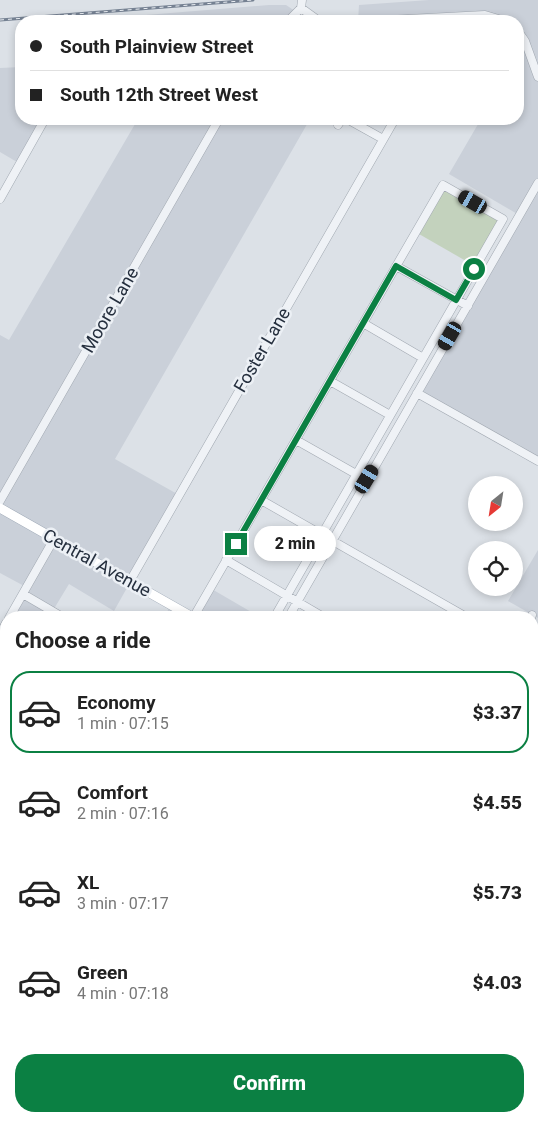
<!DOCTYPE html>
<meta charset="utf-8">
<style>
:root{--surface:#fff;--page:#f2f2f2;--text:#222;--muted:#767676;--line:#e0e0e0;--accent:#0b8043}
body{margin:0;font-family:Roboto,sans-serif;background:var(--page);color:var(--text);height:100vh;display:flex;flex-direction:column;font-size:19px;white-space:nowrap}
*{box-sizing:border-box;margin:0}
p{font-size:16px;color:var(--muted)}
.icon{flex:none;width:28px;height:28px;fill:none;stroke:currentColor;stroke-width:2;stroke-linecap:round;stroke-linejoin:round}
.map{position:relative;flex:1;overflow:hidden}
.details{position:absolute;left:0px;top:611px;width:539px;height:511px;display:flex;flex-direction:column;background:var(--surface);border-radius:20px 20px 0 0;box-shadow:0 2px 8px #0003}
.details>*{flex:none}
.banner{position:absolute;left:15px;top:15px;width:509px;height:110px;border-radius:20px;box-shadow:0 2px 8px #0003;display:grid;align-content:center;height:110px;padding:0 15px;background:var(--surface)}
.needle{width:32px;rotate:210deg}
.buttons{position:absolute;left:468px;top:476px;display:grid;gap:10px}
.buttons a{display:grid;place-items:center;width:55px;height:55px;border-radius:50%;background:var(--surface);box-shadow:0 2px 8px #0003;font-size:25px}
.end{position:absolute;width:22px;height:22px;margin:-11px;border:6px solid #0b8043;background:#fff;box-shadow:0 0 0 2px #fff}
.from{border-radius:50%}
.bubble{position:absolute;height:35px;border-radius:18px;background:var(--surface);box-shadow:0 2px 8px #0003;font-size:16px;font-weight:800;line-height:35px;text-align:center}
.car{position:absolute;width:15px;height:30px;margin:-15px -8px;border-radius:6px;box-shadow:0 0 4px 1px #0007;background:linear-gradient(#222 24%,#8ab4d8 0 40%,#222 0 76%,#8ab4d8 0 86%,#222 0)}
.banner b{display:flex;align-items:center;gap:18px;height:48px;font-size:19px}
.banner b+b{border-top:1px solid var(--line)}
.banner i{width:12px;height:12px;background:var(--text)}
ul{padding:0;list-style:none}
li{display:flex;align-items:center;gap:15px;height:82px;margin:0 10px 8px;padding:0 5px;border:2px solid transparent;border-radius:20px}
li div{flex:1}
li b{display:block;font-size:19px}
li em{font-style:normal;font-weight:800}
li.selected{border-color:var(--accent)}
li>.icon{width:45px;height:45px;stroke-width:1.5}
h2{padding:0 15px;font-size:22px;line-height:60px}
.primary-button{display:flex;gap:10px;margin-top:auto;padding:10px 15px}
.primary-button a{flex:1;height:58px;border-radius:20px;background:var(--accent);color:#fff;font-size:20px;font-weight:800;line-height:58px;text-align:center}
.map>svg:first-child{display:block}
.built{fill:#cad0d9}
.green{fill:#c3d2bd}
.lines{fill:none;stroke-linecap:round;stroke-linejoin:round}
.minor-casing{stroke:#a1a8b1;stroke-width:9}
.major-casing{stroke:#9ba6b4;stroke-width:10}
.minor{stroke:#eff2f6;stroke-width:8}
.major{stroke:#fff;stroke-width:9}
.rail-casing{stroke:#758192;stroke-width:3}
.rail{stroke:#ecf0f5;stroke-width:1;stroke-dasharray:4;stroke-linecap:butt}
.route{stroke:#0b8043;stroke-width:6}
.labels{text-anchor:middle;stroke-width:5;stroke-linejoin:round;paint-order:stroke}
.street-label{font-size:18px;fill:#252f3e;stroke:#ecf0f5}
</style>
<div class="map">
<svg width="538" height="1122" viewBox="0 0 538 1122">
<rect width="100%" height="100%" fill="#dce1e7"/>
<path class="built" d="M429 0H538V461L417 393 519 215 449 174 481 119H518V21H358L359 5Z
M269 5H286L310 21H96L97 19Z
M21 67V119H42L17 162 0 152V68Z
M138 119H310L115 459 179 495 114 611 69 584 49 617H9L26 587 0 573V335L9 340Z
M538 550V618L508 601Z
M210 588 260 617 164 618 171 604 193 617Z
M532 773 538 777V851L533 848Z"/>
<path class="green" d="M445 188 500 219 473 265 419 234Z"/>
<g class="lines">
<defs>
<path id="minor" d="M301 8 319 21
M288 21 301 8 302 0
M369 21 485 15 505 21
M518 31 525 41 538 77
M347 119 383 139
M338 125 342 119
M0 199 45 119
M396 266 468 306
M363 323 423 358
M330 381 390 415
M417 393 538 461
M296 440 356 474
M261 500 468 618
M0 501 219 119
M226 560 325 618
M130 581 395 119
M23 594 64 618
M9 618 54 539
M193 618 443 185 503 219 274 618
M288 618 538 183
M531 618 532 615
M0 634 6 623
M0 650 6 654
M532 654 538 657
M0 724 6 728
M532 734 538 737
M0 819 6 823
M532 885 538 888
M0 915 6 918
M532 917 538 907
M532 955 538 958
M0 959 6 948
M0 1021 6 1025
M532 1028 538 1031
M0 1106 6 1110
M17 1116 27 1122
M168 1116 178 1122
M390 1116 400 1122
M523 1116 533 1122
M79 1122 82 1116
M252 1122 255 1116
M333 1122 336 1116
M416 1122 419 1116
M500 1122 504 1116"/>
<path id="major" d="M0 508 194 618
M532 812 538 815"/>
</defs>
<use href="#minor" class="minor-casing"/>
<use href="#major" class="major-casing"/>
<use href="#minor" class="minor"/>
<use href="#major" class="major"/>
<defs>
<path id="rail" d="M0 20 253 0"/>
</defs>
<use href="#rail" class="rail-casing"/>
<use href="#rail" class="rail"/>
</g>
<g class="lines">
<path class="route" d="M236 544 396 266 456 300 474 269"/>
</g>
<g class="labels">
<g class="street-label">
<text transform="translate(110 310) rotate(-60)" y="6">Moore Lane</text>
<text transform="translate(262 350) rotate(-60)" y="6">Foster Lane</text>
<text transform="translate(97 563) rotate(29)" y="6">Central Avenue</text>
</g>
</g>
</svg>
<div class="buttons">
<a><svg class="needle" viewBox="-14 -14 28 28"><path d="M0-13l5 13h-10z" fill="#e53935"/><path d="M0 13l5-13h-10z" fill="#767676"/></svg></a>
<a><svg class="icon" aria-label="locate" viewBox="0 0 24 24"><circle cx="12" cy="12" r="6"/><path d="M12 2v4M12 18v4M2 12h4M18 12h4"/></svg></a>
</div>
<i class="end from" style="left:474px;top:269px"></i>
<i class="end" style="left:236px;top:544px"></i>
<div class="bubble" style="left:254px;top:526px;width:82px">2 min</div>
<i class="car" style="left:473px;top:202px;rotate:300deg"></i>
<i class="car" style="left:450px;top:336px;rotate:210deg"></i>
<i class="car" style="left:367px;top:479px;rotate:31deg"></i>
<div class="banner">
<b><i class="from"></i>South Plainview Street</b>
<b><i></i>South 12th Street West</b>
</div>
<section class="details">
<h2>Choose a ride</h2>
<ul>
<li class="selected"><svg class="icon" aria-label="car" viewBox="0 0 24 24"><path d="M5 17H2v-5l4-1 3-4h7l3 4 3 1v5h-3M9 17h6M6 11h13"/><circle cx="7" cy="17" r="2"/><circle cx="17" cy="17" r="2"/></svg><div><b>Economy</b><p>1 min · 07:15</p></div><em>$3.37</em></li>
<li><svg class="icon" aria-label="car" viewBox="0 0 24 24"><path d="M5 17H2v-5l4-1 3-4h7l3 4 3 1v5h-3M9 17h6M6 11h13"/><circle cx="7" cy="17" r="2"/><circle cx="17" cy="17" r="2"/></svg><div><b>Comfort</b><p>2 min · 07:16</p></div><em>$4.55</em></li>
<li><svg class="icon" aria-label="car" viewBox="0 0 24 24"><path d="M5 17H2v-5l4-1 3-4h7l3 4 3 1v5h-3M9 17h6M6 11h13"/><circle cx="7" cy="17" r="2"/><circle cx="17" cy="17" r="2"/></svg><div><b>XL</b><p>3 min · 07:17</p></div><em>$5.73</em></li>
<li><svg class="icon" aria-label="car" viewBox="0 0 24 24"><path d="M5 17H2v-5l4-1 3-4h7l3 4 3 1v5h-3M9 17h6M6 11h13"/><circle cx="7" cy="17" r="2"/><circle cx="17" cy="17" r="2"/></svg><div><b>Green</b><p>4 min · 07:18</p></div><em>$4.03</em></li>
</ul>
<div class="primary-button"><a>Confirm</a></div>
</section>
</div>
